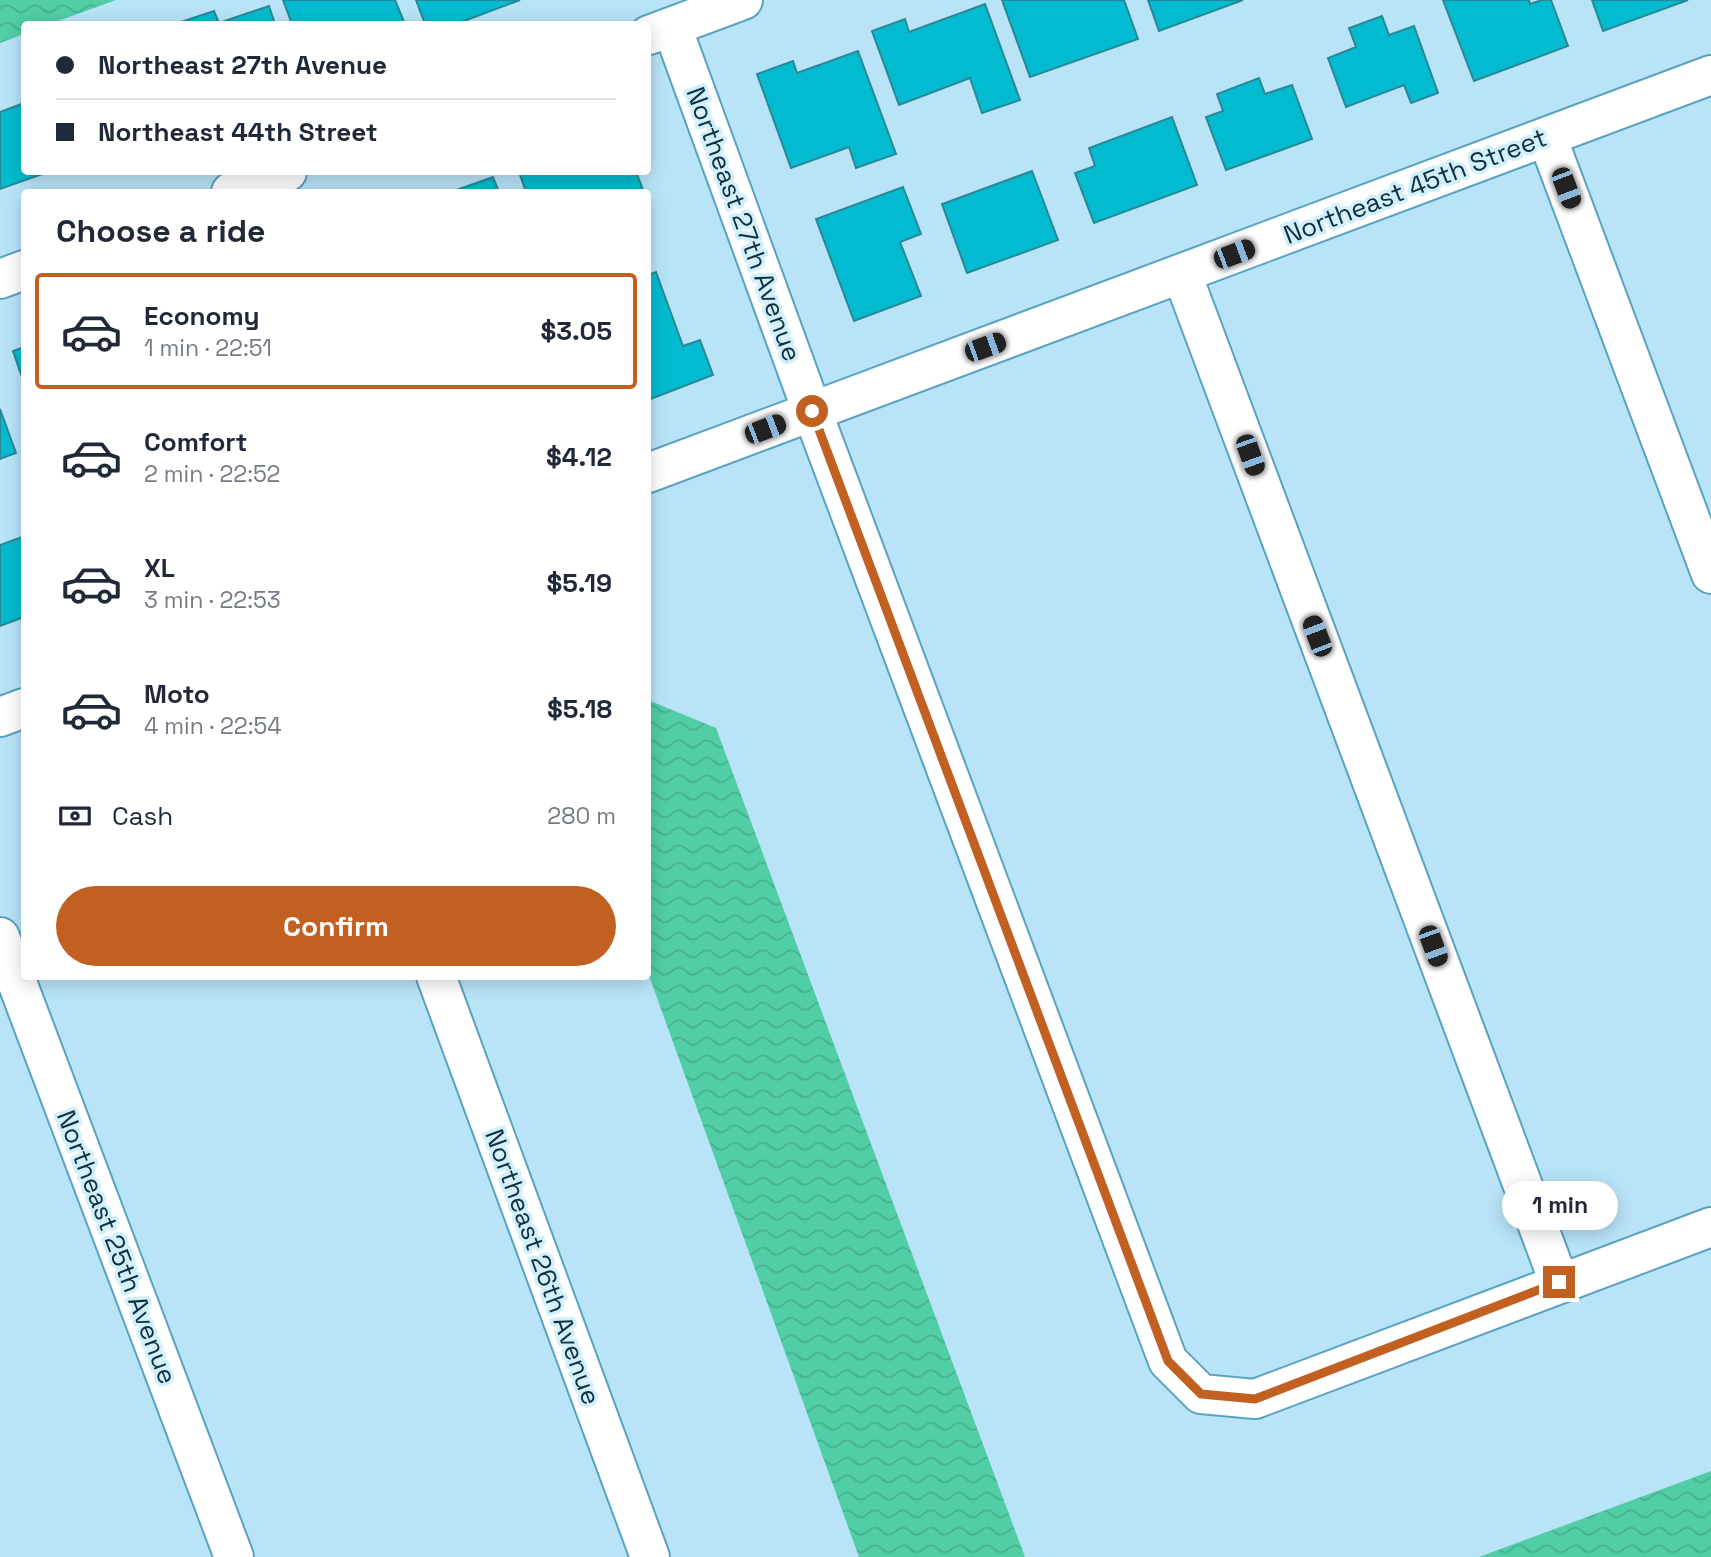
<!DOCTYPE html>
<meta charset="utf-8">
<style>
:root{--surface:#fff;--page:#f6f6f7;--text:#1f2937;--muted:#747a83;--line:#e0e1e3;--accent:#c16021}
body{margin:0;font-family:"Space Grotesk",sans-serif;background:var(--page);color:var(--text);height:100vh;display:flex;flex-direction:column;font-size:26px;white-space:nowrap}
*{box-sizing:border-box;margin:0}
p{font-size:23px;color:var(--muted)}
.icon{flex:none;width:38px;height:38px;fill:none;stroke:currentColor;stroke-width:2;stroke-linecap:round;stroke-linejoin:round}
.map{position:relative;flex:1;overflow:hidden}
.sheet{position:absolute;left:21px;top:189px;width:630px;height:791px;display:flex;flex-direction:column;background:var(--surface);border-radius:7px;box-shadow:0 4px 18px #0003}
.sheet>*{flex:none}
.hud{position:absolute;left:21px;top:21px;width:630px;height:154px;border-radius:7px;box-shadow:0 4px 18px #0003;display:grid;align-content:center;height:154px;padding:0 35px;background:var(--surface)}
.end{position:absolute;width:32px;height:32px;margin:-16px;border:9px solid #c16021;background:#fff;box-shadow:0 0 0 4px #fff}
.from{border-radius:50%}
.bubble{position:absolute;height:49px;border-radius:24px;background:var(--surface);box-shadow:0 4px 18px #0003;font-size:23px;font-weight:600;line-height:49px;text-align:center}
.car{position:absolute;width:21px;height:42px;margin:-21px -10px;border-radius:9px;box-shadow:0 0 5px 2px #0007;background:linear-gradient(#222 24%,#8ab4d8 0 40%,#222 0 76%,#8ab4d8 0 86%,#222 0)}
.hud b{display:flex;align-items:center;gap:24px;height:66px;font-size:26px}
.hud b+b{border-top:2px solid var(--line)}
.hud i{width:18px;height:18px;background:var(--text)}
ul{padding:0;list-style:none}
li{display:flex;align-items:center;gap:21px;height:116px;margin:0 14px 10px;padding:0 21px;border:4px solid transparent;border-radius:7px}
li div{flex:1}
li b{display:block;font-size:26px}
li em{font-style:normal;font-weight:600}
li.current{border-color:var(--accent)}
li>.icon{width:63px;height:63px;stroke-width:1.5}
h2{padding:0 35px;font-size:32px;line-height:84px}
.pay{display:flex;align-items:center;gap:18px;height:77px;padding:0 35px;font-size:26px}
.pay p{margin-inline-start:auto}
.button{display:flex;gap:14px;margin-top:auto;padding:14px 35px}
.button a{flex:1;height:80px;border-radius:42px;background:var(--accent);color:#fff;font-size:28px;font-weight:600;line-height:80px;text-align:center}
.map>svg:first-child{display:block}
.water{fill:url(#water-waves)}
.building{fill:#03bbd0;stroke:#298895;stroke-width:2}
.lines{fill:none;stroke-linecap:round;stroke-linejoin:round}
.minor-casing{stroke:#59a2c2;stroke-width:42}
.minor{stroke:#fff;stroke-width:38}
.route{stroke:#c16021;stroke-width:9}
.labels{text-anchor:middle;stroke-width:7;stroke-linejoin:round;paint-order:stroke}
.street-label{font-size:26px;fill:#11303e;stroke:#d2effc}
</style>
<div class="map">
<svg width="1711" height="1557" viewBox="0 0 1711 1557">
<defs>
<pattern id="water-waves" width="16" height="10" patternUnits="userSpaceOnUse" patternTransform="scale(1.75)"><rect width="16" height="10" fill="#52cea6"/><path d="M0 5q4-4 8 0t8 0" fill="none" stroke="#46b190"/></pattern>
</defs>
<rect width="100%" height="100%" fill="#b9e4f8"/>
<path class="water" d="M0 0H116L50 24H24V34L0 43Z
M648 700 716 728 1025 1557H859L648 973Z
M1711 1471V1557H1479Z"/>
<path class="building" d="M283 0H395L405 24H292Z
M416 0H520L456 24H425Z
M1002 0H1124L1138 39 1030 77Z
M1148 0H1243L1159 31Z
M1443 0H1529L1530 4 1542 0H1551L1568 46 1474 81Z
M1592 0H1688L1603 31Z
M985 4 1020 100 982 113 970 78 899 105 872 31 905 19 909 32Z
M269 6 275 24H175L214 11 219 23Z
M1382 16 1389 35 1414 26 1438 93 1411 103 1404 85 1346 107 1328 58 1356 47 1349 28Z
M858 51 896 154 856 168 849 147 791 168 757 74 793 61 797 73Z
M1259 78 1265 94 1292 85 1312 139 1226 170 1206 117 1223 111 1217 94Z
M24 103V172H48L0 189V112Z
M1172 117 1197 185 1094 223 1075 173 1095 166 1089 148Z
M1032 171 1058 240 967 273 942 204Z
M519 172H636L644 192H526Z
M493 177 499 192H451Z
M903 187 921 234 900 242 921 296 854 321 816 219Z
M656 272 683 346 700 340 713 375 648 400V275Z
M24 347V383L13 351Z
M0 409 16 453 0 459Z
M22 537 24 544V617L0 626V545Z"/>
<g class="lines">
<defs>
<path id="minor" d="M672 27 812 411 1168 1361 1201 1394 1255 1399 1711 1227
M649 35 743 0
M1547 137 1711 574
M231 192 287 172
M1182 274 1559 1282
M0 279 24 270
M648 473 1711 75
M0 717 24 708
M0 937 234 1557
M436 976 650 1557"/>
</defs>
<use href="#minor" class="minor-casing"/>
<use href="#minor" class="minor"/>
</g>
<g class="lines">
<path class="route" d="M812 411 1168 1361 1201 1394 1255 1399 1559 1282"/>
</g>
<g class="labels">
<g class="street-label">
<text transform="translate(1415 186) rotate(-21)" y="9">Northeast 45th Street</text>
<text transform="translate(744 224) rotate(70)" y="9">Northeast 27th Avenue</text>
<text transform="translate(117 1247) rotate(69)" y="9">Northeast 25th Avenue</text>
<text transform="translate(543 1267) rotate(70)" y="9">Northeast 26th Avenue</text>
</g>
</g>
</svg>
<i class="end from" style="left:812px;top:411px"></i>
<i class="end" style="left:1559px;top:1282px"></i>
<div class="bubble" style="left:1502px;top:1181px;width:116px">1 min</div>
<i class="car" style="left:1566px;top:188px;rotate:159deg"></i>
<i class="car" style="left:1234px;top:254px;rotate:69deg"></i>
<i class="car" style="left:985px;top:347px;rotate:70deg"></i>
<i class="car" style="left:765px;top:429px;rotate:69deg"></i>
<i class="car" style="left:1250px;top:455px;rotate:160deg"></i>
<i class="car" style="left:1317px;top:636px;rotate:339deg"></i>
<i class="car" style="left:1433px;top:946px;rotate:160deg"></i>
<div class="hud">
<b><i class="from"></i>Northeast 27th Avenue</b>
<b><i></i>Northeast 44th Street</b>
</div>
<section class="sheet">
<h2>Choose a ride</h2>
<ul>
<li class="current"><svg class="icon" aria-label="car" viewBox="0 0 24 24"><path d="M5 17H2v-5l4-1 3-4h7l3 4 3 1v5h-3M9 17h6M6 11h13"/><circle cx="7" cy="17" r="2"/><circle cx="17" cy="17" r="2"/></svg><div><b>Economy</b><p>1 min · 22:51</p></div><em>$3.05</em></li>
<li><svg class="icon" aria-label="car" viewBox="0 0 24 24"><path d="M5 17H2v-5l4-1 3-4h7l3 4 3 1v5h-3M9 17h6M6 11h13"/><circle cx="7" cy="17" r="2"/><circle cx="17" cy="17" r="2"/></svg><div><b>Comfort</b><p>2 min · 22:52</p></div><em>$4.12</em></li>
<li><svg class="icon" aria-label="car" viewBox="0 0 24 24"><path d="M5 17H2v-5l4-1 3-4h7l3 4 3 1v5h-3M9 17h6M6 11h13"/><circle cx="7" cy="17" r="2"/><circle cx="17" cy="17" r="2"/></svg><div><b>XL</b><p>3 min · 22:53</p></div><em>$5.19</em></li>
<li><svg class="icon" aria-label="car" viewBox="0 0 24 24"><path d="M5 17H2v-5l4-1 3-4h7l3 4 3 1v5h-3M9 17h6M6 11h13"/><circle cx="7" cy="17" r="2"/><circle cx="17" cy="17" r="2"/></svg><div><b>Moto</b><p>4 min · 22:54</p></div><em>$5.18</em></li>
</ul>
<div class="pay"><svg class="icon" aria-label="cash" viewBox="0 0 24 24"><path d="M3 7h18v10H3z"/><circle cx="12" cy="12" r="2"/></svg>Cash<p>280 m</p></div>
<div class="button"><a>Confirm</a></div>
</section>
</div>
